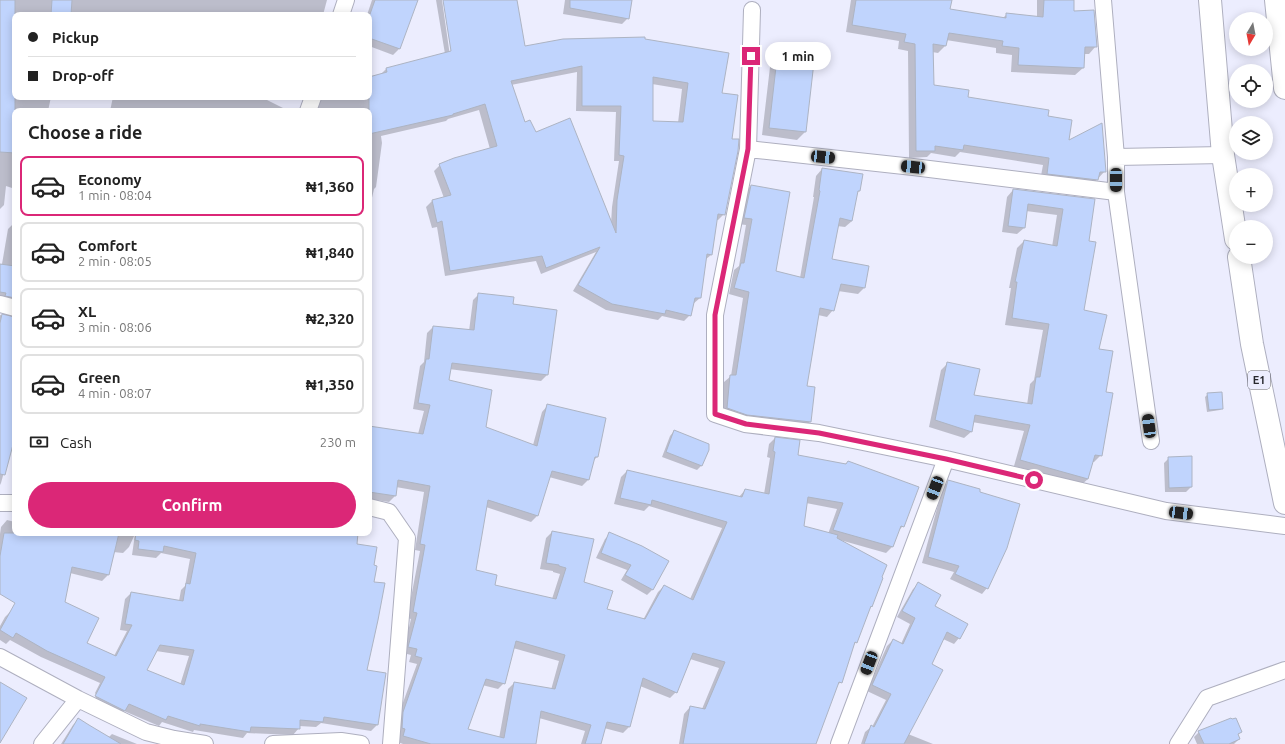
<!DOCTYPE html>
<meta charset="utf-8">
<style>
:root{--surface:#fff;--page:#f2f2f2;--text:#222;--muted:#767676;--line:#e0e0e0;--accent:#db2777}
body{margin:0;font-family:Ubuntu,sans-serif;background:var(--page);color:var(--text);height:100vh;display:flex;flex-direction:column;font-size:15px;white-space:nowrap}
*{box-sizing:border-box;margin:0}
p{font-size:13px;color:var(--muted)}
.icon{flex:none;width:22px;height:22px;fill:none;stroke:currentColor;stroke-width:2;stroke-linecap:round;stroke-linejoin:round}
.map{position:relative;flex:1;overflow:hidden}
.drawer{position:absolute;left:12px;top:108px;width:360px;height:428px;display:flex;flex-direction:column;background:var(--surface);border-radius:8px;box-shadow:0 2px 10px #0003}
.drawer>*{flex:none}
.top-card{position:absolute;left:12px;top:12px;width:360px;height:88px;border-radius:8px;box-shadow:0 2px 10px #0003;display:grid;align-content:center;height:88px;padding:0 16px;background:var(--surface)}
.needle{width:26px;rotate:190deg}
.tools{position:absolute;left:1229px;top:12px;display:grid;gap:8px}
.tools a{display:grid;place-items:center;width:44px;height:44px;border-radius:50%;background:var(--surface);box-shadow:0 2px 10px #0003;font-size:20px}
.end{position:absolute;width:18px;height:18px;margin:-9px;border:5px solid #db2777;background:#fff;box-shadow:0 0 0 2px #fff}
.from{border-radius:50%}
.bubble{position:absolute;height:28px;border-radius:14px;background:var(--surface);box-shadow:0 2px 10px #0003;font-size:13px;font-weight:700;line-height:28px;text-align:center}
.car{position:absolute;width:12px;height:24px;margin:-12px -6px;border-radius:5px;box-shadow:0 0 3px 1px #0007;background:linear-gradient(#222 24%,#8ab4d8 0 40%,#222 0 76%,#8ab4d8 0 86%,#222 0)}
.top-card b{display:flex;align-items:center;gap:14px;height:38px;font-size:15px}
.top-card b+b{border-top:1px solid var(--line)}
.top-card i{width:10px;height:10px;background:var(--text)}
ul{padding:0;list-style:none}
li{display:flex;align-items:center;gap:12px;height:60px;margin:0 8px 6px;padding:0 8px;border:2px solid var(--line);border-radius:8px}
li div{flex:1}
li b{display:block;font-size:15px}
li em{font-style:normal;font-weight:700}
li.active{border-color:var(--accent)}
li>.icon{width:36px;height:36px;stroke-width:1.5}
h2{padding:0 16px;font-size:18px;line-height:48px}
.pay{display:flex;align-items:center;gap:10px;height:44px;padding:0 16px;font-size:15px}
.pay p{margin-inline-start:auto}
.button{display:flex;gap:8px;margin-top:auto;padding:8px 16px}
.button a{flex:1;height:46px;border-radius:24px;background:var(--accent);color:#fff;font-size:16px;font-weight:700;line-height:46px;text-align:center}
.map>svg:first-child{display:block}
.shadow{fill:#0003;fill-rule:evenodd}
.building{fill:#c0d4fd;stroke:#adb4c3;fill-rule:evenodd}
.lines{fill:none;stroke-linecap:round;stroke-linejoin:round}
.minor-casing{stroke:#aeafbf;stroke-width:18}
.motorway-casing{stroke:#aeafbf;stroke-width:24}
.minor{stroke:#fff;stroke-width:16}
.motorway{stroke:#fff;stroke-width:22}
.route{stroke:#db2777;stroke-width:5}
.labels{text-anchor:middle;stroke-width:4;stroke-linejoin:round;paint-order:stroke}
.shield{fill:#ecedfe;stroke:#62636c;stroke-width:1}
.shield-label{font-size:11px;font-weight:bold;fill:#27282e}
</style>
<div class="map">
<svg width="1285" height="744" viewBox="0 0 1285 744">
<rect width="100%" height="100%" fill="#ecedfe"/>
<path class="shadow" d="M0 0H327L323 15H15V97H51L48 111H15V189L6 186 4 205 0 209Z
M372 0H417L399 49 393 55 369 46V15H367Z
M436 0H442L450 56H452L444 0H516L524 48 644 40 721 94 731 140 724 214 718 220H716L711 255 705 260 700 298 693 304 690 315 684 321 662 316 658 320 606 310 573 291 596 252 541 274 536 261 445 276 437 227 432 228 426 207 432 201 444 198 434 171 440 165 490 149 479 110 448 119 446 121 381 136 382 143 376 187 374 189 369 211V111H315L314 97H369V78L381 74 386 69 445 54ZM577 72 576 111 616 112 614 161H619L612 207 611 224 536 133 524 123 511 85ZM652 84 682 89 678 123 652 122Z
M565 0H631L628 18 622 24 563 14Z
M851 0H951L949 10 1003 18 1007 14 1037 18V0H1073V12L1096 46 1089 54H1083V68L1075 75 1011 72 1012 55 996 53V48L946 40 945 46 938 53 932 52 933 85 967 98 1046 117 1067 141 1105 171 1090 187 1040 181 1043 165 960 152 955 157 931 153 927 157 909 158 908 51 898 49 899 41 846 32Z
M778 59 813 63 805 132 797 140 762 135 770 67Z
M113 97H261L289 111H110Z
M822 169 859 191 856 193 852 221 845 227 837 226 831 260 864 288 858 294 838 291 833 310 827 317 818 315 806 387 814 388 810 422 803 429 721 414 724 382 731 376 743 298 729 294 734 270 739 266 746 225 738 224 744 192 751 186 775 272 800 278 814 197H813L816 176Z
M1013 190 1094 200 1088 241 1083 311 1098 350 1105 393 1101 455 1094 462H1092L1088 479 1081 485 1014 466 1024 431 972 422 971 432 964 438 929 427 941 370 947 364 973 396 1027 405 1030 384 1034 380 1043 330 1005 325 1011 288H1009L1017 248 1024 241 1052 247 1057 215 1026 211 1024 228 1017 234 1002 232 1007 197Z
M14 223H15V308L0 302V264H2L8 229Z
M479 294 512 305 547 375 541 381 449 369 447 380 485 428 533 445 542 412 548 405 597 457 593 461 588 480 582 486 549 477 537 516 531 522 486 507 475 570 493 585 552 599 560 574 553 572V571L540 569 546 538 552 532 583 582 606 610 643 620 658 592 664 586 690 599 722 528 649 506 644 511 614 504 621 477 627 471 739 497 745 490 764 494 770 458 767 457 769 444 775 438 797 456 845 464 848 462 903 526 898 531 892 547 886 553 840 540 882 578 856 642 853 646 841 682 835 687 815 744H679L684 714 690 707 702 709 719 668 690 659 676 692 670 698 640 686 629 727 623 733 604 728 600 744H581L585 731 539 718 535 744H498L508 689 514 683 551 690 559 661 513 648 504 683 498 689 482 685 467 730 488 744H403L398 742 397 719 417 664 409 662 411 655 403 653 411 619 407 618 420 551 415 550 424 492 396 487 395 496 389 502 369 499V428L418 434 424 411 413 409 420 366 424 362 427 333 433 327 469 331 473 300ZM806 503 837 509 828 534 803 527Z
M0 315 15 318V433L1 483 0 485Z
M1208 394 1222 408 1220 410 1207 412 1205 397Z
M674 431 702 465 697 470 662 457 670 436Z
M1169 458 1191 487 1186 492H1165L1164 463Z
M949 481 987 588 982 594 950 579 954 572 922 563 943 487Z
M7 520 15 522V533H357L355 544 372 566 373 583 366 671 378 724 371 731 321 723 316 727 299 726V728L293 735 247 733 243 738 194 730 193 732 162 722 159 726 124 711 119 716 91 702 97 696 95 693 100 683 41 657 10 640 6 644 0 640V626L5 617 11 611 43 618 0 585V534L1 527ZM135 534 132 555 156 558 161 553 190 559 185 586 181 590 179 601 131 593 125 599 120 630 127 631 114 656 86 643 59 601 70 573 102 581 108 575 113 552 123 553 129 547ZM156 651 189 656 180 685 146 670Z
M610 534 668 562 652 590 647 595 621 580 627 570 596 558 605 539Z
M919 584 934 607 959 638 954 644 943 639 930 665 908 734 933 744H861L865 732 871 727H872L886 700 867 691 887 646 893 640 901 644 910 624 897 617 913 589Z
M78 720 108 738 112 734 137 744H61L73 725Z
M1199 732H1241L1237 735 1239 739 1234 744H1197L1194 737Z"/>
<path class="building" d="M0 0H15V153L0 152Z
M52 0H72L71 15H51Z
M375 0H418L400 49 369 38V17Z
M443 0H517L525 46 563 39 645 37V39L729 53 722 93 738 95 732 139H739L738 151 725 215 718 214 712 255 707 254 701 298H695L691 316 666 310 665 314 612 304 578 285 600 247 546 268 542 256 450 271 442 221 437 223 432 200 451 195 439 164 454 158 497 146 485 104 453 114V115L369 134V77L387 72 386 68 451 51ZM582 66V106H621L619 155 624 156 617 200 616 233 570 118 536 132 530 120 525 122 511 81ZM653 77 688 83 683 122 653 121Z
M570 0H632L629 19 570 8Z
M856 0H952L950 9 1006 18V13L1043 17 1044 0H1074V11L1094 10 1097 47H1085L1084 68 1018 65 1019 48 1002 46 1003 41 949 33 946 46 933 44 934 85 969 90 968 97 1049 110 1048 116 1072 120 1069 140 1102 123 1106 172H1100L1098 180 1047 174 1049 158 964 145 963 150 935 146V151H916L915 44 904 42 906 34 852 25Z
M777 58 814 62 806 132 769 128Z
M822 168 863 174 860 191H858L852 221 840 218 832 259 869 266 865 288 841 284 834 311 820 308 807 386 815 387 811 422 747 415 727 408 730 375H736L749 292 734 288 741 263H744L752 219 744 218 751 185 790 192 776 271 804 278 820 191 819 190Z
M1013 189 1095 199 1089 241 1096 242 1084 310 1107 315 1099 349 1113 351 1106 392 1113 393 1102 456 1095 455 1088 479 1020 460 1030 425 975 415 972 432 935 420 947 362 980 369 974 395 1032 404 1036 377H1040L1049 324 1012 318 1017 282H1015L1024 240 1057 246 1063 209 1028 204 1025 228 1008 226Z
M0 264 15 266V298L5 296 6 293 0 292Z
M478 293 514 297 513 304 557 310 548 375 452 363 449 380 492 390 486 427 537 446 547 404 606 418 598 457H595L589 480 552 471 538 516 488 500 476 570 497 575 495 585 556 599 566 568 559 566V565L546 563 552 531 594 539 584 582 613 591 607 609 645 619 664 585 693 600 727 522 652 500 651 505 620 498 627 470 742 497 745 489 769 494 775 452 773 451 775 437 800 440 798 455 846 464 848 461 919 487 904 527 901 526 893 547 833 530 843 503 808 497 804 526 838 535 837 538 887 565 882 577 883 578 872 607 871 606 857 643 855 642 842 683 839 682 816 744H683L690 706 705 709 725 662 693 653 677 693 643 678 630 727 607 722 601 744H585L591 725 541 711 536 744H431L403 736 405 729 402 728 403 712 422 658 415 656 417 649 408 647 417 613 413 612 425 545 420 544 430 486 398 480 396 496 369 492V426L423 434 430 405 418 403 426 359H429L433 326 474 330ZM516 641 565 655 555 689 514 682 504 738 468 729 486 679 505 684Z
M2 314 15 317V437L5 475 0 474V323Z
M1222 392 1223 409 1209 410 1207 393Z
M674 430 709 444V450L702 466 666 452Z
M1192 456V487L1169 488 1168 457Z
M948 480 980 489V492L1020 504 1007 548 988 589 955 574 959 566 928 557Z
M609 532 642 546 669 561 653 590 625 575 631 565 601 553Z
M4 533H119L109 575 72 567 65 602 99 618 87 643 116 656 132 625 125 624 131 592 183 601 186 583 190 584 196 553 164 546 163 552 138 549 139 541 135 540 136 533H358L357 544 377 547 374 565 377 566 374 582 385 583 378 620 367 670 386 673 378 725 324 717 323 722 300 720V729L251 727 250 732 200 724V726L168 716 166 720 129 704 125 711 95 696 105 677 47 651 16 633 13 638 0 630 15 603 0 594V556ZM160 645 194 650 184 685 147 670Z
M918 582 941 595 935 606 968 624 960 639 947 632 932 664 943 670 904 744H864L871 725 874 727 891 694 872 685 893 639 903 644 915 618 902 611Z
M0 682 27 698 0 743Z
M78 718 89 725 121 744H63Z
M1231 718 1232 719 1236 718 1242 732 1238 734 1240 739 1229 744H1204L1198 731Z"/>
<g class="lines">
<defs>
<path id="minor" d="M1103 0 1116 157V192L1151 441
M752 10 748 149 715 315V414L745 424 819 433 946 459 1166 511 1285 526
M341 15 346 0
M308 111 313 97
M748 149 913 167 1116 192
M1116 157 1223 155
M0 304 15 308
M0 503H15
M369 507 389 512 407 538 391 744
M0 657 78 699 146 732 174 739 205 744
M42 744 78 699
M273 744 341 741 361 744
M839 744 946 459
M1178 744 1207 698 1285 670"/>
<path id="motorway" d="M1210 0 1223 155 1236 239
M1276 0 1285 88
M1239 257 1252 344 1285 503"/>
</defs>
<use href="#minor" class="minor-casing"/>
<use href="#motorway" class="motorway-casing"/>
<use href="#minor" class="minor"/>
<use href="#motorway" class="motorway"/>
</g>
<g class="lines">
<path class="route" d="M751 56 748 149 715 315V414L746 424 819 433 946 459 1034 480"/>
</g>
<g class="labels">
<rect class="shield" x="1248" y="371" width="22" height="18" rx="3"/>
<g class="shield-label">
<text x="1259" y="384">E1</text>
</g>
</g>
</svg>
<div class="tools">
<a><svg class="needle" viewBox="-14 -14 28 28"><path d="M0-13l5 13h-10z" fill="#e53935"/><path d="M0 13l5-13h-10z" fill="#767676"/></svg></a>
<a><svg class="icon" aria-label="locate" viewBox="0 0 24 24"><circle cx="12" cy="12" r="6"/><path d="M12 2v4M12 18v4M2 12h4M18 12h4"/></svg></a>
<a><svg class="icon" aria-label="layers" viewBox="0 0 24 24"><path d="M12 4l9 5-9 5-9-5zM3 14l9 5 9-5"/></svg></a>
<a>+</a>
<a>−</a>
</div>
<i class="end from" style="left:1034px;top:480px"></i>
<i class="end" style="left:751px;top:56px"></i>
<div class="bubble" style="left:765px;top:42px;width:66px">1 min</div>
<i class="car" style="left:823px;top:157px;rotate:96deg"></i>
<i class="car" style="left:913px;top:167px;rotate:276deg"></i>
<i class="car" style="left:1116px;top:180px;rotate:180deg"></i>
<i class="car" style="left:1149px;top:426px;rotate:352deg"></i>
<i class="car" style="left:935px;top:488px;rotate:201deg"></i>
<i class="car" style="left:1181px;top:513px;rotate:97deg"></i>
<i class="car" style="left:869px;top:663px;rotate:201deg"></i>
<div class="top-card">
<b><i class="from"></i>Pickup</b>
<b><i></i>Drop-off</b>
</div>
<section class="drawer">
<h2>Choose a ride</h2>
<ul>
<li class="active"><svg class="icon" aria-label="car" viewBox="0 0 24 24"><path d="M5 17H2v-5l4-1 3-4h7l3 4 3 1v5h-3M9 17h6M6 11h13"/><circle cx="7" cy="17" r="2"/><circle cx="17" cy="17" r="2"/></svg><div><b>Economy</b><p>1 min · 08:04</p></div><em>₦1,360</em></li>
<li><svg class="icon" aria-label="car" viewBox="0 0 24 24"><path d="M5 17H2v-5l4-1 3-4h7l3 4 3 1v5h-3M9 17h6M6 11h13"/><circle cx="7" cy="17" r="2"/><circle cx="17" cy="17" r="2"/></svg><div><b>Comfort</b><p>2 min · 08:05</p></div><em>₦1,840</em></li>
<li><svg class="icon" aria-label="car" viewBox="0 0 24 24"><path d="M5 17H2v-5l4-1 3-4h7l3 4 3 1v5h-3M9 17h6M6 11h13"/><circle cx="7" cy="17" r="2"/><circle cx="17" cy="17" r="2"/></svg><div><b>XL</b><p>3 min · 08:06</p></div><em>₦2,320</em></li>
<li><svg class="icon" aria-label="car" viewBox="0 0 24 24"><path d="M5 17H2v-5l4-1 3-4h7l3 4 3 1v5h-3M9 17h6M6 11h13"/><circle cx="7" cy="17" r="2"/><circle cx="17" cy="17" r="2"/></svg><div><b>Green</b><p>4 min · 08:07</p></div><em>₦1,350</em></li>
</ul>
<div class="pay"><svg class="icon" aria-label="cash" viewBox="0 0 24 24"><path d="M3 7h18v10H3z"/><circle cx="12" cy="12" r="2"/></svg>Cash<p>230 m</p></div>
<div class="button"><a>Confirm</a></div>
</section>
</div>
